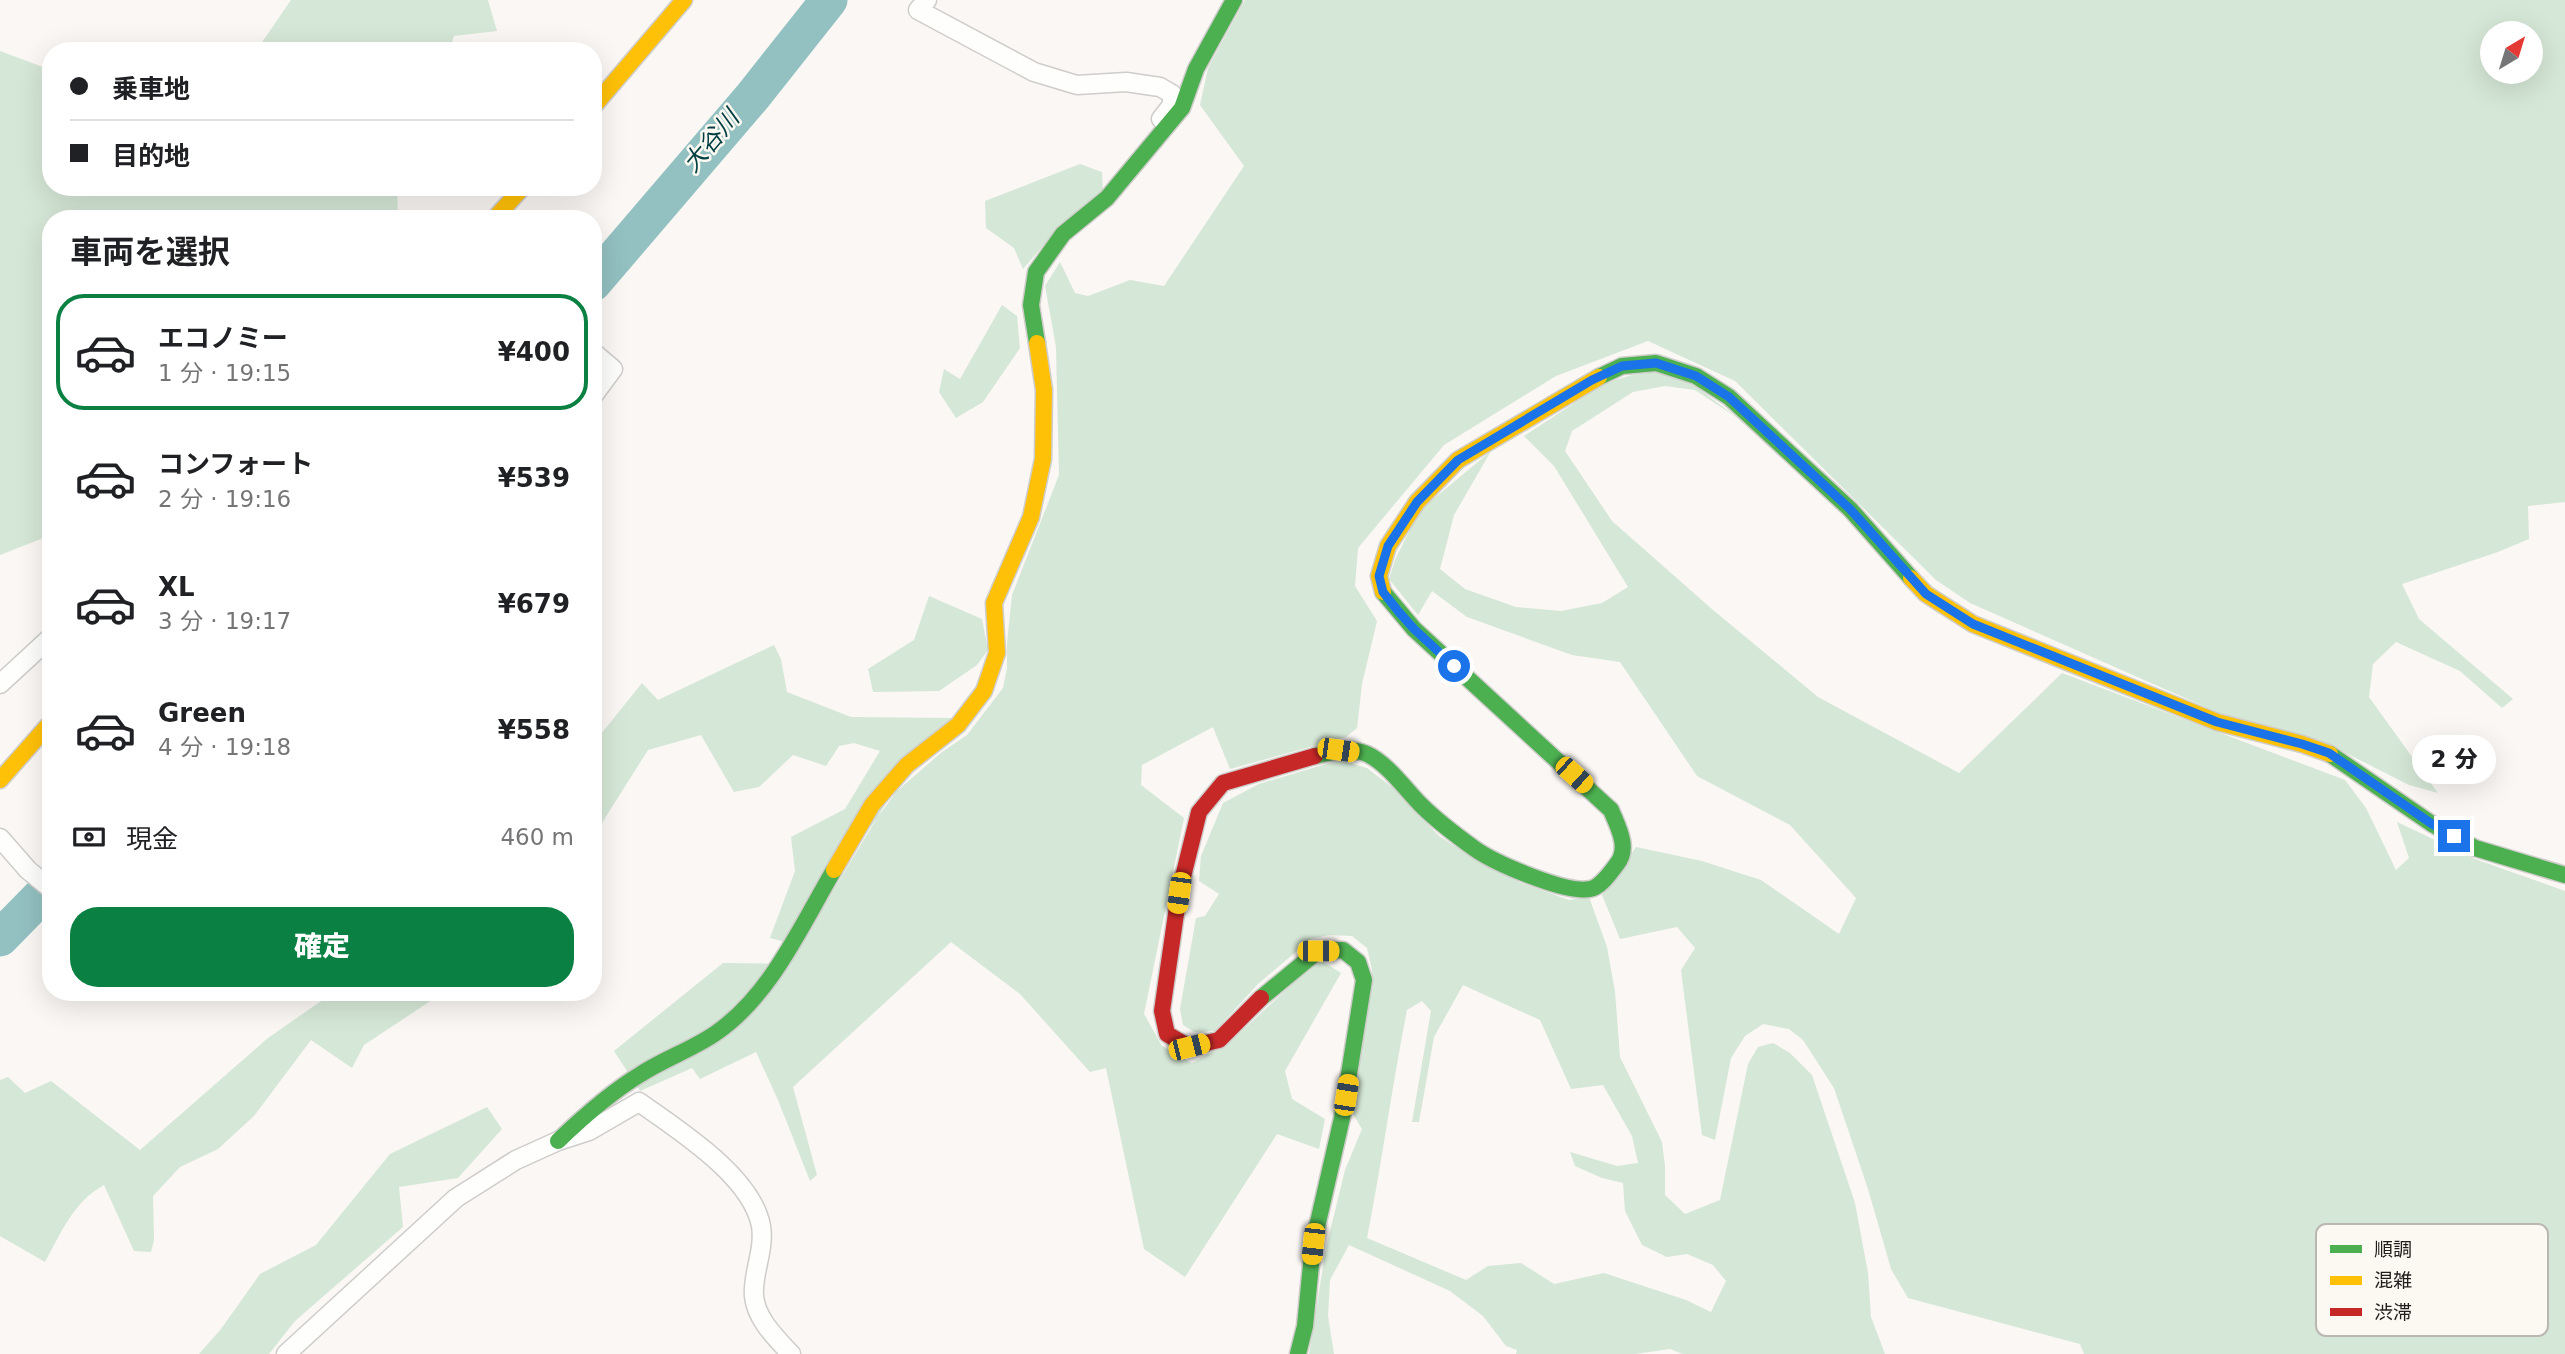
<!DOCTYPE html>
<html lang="ja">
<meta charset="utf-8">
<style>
:root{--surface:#fff;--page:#f6f6f6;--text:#202124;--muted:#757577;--line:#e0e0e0;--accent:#0b8043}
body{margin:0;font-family:"DejaVu Sans","Noto Sans JP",sans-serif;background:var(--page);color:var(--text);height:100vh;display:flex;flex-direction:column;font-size:26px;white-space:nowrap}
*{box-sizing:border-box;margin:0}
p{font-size:23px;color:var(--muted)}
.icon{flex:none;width:38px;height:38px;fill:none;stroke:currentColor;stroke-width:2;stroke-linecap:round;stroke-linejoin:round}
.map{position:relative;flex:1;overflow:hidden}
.details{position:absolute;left:42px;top:210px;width:560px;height:791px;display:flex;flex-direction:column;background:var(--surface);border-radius:28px;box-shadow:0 7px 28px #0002}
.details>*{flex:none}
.guide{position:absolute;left:42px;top:42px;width:560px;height:154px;border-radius:28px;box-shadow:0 7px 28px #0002;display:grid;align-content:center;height:154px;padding:0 28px;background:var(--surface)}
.needle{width:46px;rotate:38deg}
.controls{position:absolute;left:2480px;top:21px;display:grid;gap:14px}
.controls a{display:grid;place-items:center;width:63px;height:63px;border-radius:50%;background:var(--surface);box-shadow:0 7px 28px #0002;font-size:35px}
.end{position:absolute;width:32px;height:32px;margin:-16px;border:9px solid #1a73e8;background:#fff;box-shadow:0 0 0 4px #fff}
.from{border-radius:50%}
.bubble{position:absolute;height:49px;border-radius:24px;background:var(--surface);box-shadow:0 7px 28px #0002;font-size:23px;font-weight:800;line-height:49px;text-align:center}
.car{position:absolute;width:21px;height:42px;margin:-21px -10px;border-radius:9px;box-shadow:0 0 5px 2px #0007;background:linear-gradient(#f5c518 24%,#345 0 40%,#f5c518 0 76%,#345 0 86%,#f5c518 0)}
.guide b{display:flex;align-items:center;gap:24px;height:66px;font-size:26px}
.guide b+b{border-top:2px solid var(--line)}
.guide i{width:18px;height:18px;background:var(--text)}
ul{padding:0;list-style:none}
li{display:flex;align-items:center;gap:21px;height:116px;margin:0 14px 10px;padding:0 14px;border:4px solid transparent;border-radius:28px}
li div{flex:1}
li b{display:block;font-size:26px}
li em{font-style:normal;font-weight:800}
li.on{border-color:var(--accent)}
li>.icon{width:63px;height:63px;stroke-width:1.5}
h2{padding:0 28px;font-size:32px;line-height:84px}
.pay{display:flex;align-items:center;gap:18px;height:77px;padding:0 28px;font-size:26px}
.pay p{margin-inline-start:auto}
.button{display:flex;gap:14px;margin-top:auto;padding:14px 28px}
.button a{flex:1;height:80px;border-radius:28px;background:var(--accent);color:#fff;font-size:28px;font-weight:800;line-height:80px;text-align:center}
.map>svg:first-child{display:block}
.green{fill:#d5e7d6;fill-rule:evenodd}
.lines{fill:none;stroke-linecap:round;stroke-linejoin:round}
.river{stroke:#93c0c1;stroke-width:37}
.street-casing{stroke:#cfcdcb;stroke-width:21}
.fast-casing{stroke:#cfcdcb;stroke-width:19}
.slow-casing{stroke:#cfcdcb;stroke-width:19}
.jam-casing{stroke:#cfcdcb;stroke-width:19}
.street{stroke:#fefefd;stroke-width:18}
.fast{stroke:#4caf50;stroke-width:16}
.slow{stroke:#ffc107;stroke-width:16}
.jam{stroke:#c62828;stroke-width:16}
.route{stroke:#1a73e8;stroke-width:9}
.labels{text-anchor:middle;stroke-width:5;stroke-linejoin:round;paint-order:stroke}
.water-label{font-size:24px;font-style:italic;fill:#003f41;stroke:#fcf8f2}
.key{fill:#fcf8f2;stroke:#bab7b2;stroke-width:2}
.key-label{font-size:19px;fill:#201e1c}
</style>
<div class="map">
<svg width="2565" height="1354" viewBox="0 0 2565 1354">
<rect width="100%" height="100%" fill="#faf7f4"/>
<path class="green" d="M291 0H488L497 31 454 36 449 51H256Z
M1245 0H2565V502L2528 506 2529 539 2498 552 2402 584 2419 619 2513 699 2502 708 2460 671 2396 642 2373 664 2369 697 2438 793 2409 785 2328 744 2219 713 1970 603 1936 580 1735 381 1648 341 1556 376 1444 445 1358 548 1355 586 1377 621 1362 684 1357 728 1346 737 1230 769 1213 727 1142 765 1141 785 1184 818 1144 1014 1162 1046 1192 1063 1230 1042 1319 959 1341 973 1285 1071 1292 1099 1325 1119 1319 1149 1277 1134 1185 1277 1144 1249 1106 1068 1090 1072 1020 994 951 942 793 1087 817 1175 810 1181 778 1100 756 1052 700 1079 692 1068 640 1091 614 1051 723 963 789 964 889 798 942 752 967 735 1003 688 1007 668V643L1012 595 1059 475 1056 347 1045 286 1060 262 1075 293 1088 296 1130 280 1164 286 1244 166 1200 105 1208 68ZM2492 33H2530V72H2492Z
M0 51 51 70V187H397L398 219H51V535L0 555Z
M1080 164 1102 172 1103 193 1055 232 1023 269 1014 248 986 228 985 201Z
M1002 305 1017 316 1020 348 983 402 956 418 939 392 944 369 960 379Z
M1656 372 1694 385 1739 419 1695 390 1665 386 1633 392 1572 431 1565 451 1612 521 1713 610 1818 697 1959 773 2062 673 2345 780 2366 808 2396 870 2409 858 2397 822 2475 859 2565 891V1354H2084L2080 1344 1908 1298 1891 1269 1868 1189 1834 1088 1803 1040 1789 1029 1763 1024 1745 1036 1731 1058 1715 1140 1702 1135 1681 970 1695 948 1677 927 1620 939 1602 895 1636 847 1702 861 1761 880 1839 934 1856 898 1790 825 1697 776 1620 662 1572 655 1467 617 1432 591 1418 615 1389 579 1395 560 1419 511 1491 451 1454 515 1440 569 1465 589 1516 607 1561 611 1602 603 1628 587 1554 466 1524 436 1605 383 1632 375Z
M929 596 982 619 988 650 977 665 939 691 873 692 868 669 914 640Z
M774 645 781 659 787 692 851 717 951 718 785 942 770 938 795 871 791 837 845 809 880 751 854 743 839 746 826 766 793 755 759 787 734 792 701 735 648 750 593 837V744L642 683 658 700Z
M1339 760 1367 768 1393 788 1439 836 1478 861 1521 883 1569 900 1589 897 1607 947 1615 992 1620 1057 1662 1142 1665 1166V1195L1685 1214 1720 1200 1748 1064 1758 1047 1773 1043 1790 1053 1812 1075 1855 1203 1868 1273 1871 1317 1885 1354H1683L1670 1349 1635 1354H1516L1517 1350 1506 1346 1483 1316 1450 1291 1349 1245 1330 1280 1328 1316 1334 1354H1309L1326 1248 1345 1170 1362 1129 1353 1114 1372 970 1367 948 1352 936 1329 935 1311 939 1258 984 1215 1031 1194 1032 1183 1025 1180 1009 1196 918 1205 916 1219 894 1199 881 1201 856 1223 803 1259 784ZM1463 985 1540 1020 1571 1089 1603 1085 1632 1136 1638 1163 1617 1166 1570 1152 1575 1166 1602 1178 1623 1183 1625 1211 1642 1245 1667 1257 1687 1254 1713 1265 1726 1281 1711 1312 1686 1300 1604 1273 1554 1284 1521 1263 1488 1266 1466 1280 1367 1238C1382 1162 1392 1086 1407 1010L1422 1001 1431 1011 1412 1122H1419L1434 1037Z
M334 992H427L435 998 364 1045 352 1068 311 1040 254 1116 218 1149 180 1167 153 1196 154 1240 151 1252 134 1251 104 1185C74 1201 61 1233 45 1262L0 1236V1080L8 1077 25 1093 51 1081 140 1150 268 1038Z
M487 1107 502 1129 458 1178 399 1187 403 1227 295 1321 269 1354H199L221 1329 260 1274 316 1245 390 1154Z"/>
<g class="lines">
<path class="river" d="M593 283 753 96 829 0
M0 938 51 886"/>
<defs>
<path id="street" d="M927 0 918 10 1034 72 1077 85 1126 82 1160 87 1172 94V105L1161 119
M593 352 613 369 593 396
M0 684 51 637
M0 838 28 870 51 889
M286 1354 456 1198 516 1160 558 1141 589 1131 639 1102C678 1130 752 1176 761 1226 765 1250 752 1274 754 1296 756 1319 776 1338 791 1354"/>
<path id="fast" d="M1037 343 1031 305 1036 272 1063 234 1107 198 1182 108 1196 69 1234 0
M1599 377 1622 366 1656 363 1696 376 1729 397 1850 509 1911 578
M2330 754 2432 824 2475 848 2565 875
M1315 756C1331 752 1351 747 1367 754 1387 763 1406 790 1421 805 1437 821 1457 836 1475 849 1495 863 1566 894 1590 889 1601 887 1610 873 1617 864 1630 848 1618 827 1611 810L1414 629 1383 592
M1261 998 1318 951 1343 950 1358 962 1364 980 1342 1118 1313 1244 1305 1326 1298 1354
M558 1141C583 1117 611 1092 641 1074 664 1059 693 1049 716 1033 771 995 801 926 834 870"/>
<path id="slow" d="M593 107 684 0
M494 219 523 187
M1911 578 1926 594 1973 624 2217 722 2302 744 2330 754
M1383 592 1379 576 1388 546 1417 502 1458 460 1599 377
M0 780 51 722
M834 870 872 805 907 765 958 725 984 691 997 653 994 603 1031 517 1043 459 1044 390 1037 343"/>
<path id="jam" d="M1261 998 1219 1040 1189 1047 1167 1034 1162 1011 1179 893 1199 812 1223 783 1315 756"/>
</defs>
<use href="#street" class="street-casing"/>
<use href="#fast" class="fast-casing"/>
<use href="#slow" class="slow-casing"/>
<use href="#jam" class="jam-casing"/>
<use href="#street" class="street"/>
<use href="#fast" class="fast"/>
<use href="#slow" class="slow"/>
<use href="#jam" class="jam"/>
</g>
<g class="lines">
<path class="route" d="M1454 666 1414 629 1398 611 1383 592 1379 576 1388 546 1417 502 1458 460 1592 380 1622 366 1656 363 1696 376 1729 397 1850 509 1926 594 1973 624 2217 722 2302 744 2329 753 2432 824 2454 836"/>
</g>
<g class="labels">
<g class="water-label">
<text transform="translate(711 141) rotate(-50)" y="8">大谷川</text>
</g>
</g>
<rect x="2316" y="1224" width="232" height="112" rx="10" class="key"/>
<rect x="2330" y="1245" width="32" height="8" fill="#4caf50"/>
<rect x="2330" y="1276" width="32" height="9" fill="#ffc107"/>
<rect x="2330" y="1308" width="32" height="8" fill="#c62828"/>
<g class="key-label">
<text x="2374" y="1256">順調</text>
<text x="2374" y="1287">混雑</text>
<text x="2374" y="1319">渋滞</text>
</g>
</svg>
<div class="controls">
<a><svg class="needle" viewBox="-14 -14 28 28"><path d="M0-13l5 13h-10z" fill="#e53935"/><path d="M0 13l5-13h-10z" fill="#757577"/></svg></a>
</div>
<i class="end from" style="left:1454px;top:666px"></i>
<i class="end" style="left:2454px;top:836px"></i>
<div class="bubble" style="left:2412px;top:735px;width:84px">2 分</div>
<i class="car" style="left:1338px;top:750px;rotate:98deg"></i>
<i class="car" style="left:1574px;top:775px;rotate:132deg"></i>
<i class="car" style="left:1179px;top:893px;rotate:188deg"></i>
<i class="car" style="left:1318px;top:951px;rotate:90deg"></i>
<i class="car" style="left:1189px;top:1047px;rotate:76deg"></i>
<i class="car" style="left:1346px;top:1095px;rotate:9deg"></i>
<i class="car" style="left:1313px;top:1244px;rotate:186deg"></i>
<div class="guide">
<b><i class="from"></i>乗車地</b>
<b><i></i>目的地</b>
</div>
<section class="details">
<h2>車両を選択</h2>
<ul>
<li class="on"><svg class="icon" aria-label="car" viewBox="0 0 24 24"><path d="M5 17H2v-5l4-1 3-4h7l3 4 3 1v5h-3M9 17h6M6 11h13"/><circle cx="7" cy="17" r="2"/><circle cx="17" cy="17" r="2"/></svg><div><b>エコノミー</b><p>1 分 · 19:15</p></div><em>¥400</em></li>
<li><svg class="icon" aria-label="car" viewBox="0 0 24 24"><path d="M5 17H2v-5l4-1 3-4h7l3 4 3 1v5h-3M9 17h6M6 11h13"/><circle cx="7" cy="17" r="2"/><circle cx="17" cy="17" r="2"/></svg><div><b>コンフォート</b><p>2 分 · 19:16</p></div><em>¥539</em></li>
<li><svg class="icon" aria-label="car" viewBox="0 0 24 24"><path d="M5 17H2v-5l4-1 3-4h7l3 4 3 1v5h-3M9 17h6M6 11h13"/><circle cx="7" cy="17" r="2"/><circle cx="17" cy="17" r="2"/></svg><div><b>XL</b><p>3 分 · 19:17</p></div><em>¥679</em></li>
<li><svg class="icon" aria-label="car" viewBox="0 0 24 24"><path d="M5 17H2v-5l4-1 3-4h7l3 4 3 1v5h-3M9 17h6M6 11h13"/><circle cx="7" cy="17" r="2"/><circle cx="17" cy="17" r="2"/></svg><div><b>Green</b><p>4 分 · 19:18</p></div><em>¥558</em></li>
</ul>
<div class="pay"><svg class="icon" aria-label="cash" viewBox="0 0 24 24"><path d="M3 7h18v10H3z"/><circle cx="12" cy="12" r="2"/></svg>現金<p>460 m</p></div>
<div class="button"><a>確定</a></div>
</section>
</div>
